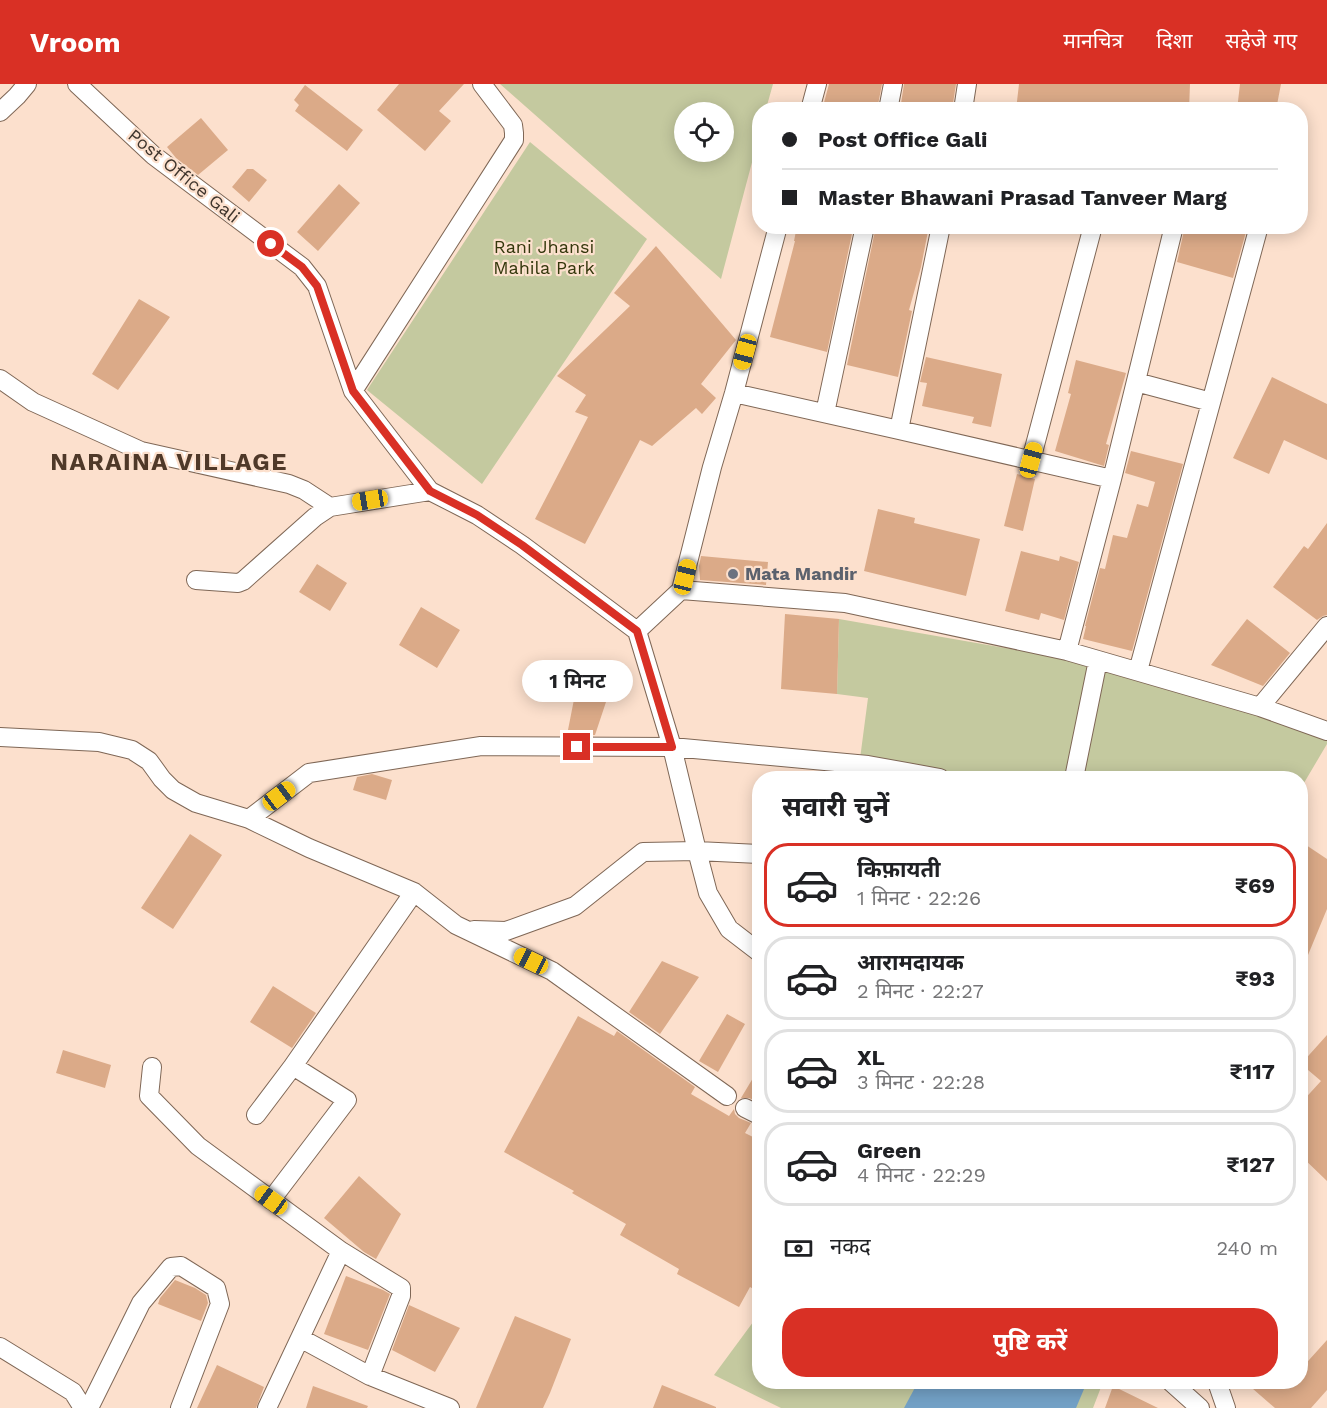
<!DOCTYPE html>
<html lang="hi">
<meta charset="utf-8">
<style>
:root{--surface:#fff;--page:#f6f6f6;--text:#202124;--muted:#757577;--line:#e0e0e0;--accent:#d93025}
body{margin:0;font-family:"Work Sans","Noto Sans Devanagari",sans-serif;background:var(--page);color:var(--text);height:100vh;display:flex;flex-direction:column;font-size:22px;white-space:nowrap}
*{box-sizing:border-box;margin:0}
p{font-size:20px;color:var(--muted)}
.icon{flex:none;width:33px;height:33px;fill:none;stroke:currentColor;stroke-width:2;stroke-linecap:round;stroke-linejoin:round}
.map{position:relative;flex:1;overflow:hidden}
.drawer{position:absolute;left:752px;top:687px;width:556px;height:618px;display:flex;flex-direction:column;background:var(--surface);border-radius:24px;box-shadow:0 3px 15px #0003}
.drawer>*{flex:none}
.top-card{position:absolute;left:752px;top:18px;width:556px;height:132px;border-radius:24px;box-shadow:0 3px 15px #0003;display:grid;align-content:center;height:132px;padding:0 30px;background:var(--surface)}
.tools{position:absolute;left:674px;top:18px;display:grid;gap:12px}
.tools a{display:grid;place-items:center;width:60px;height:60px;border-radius:50%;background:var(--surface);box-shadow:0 3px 15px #0003;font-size:30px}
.end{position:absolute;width:27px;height:27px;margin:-14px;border:8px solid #d93025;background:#fff;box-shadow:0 0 0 3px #fff}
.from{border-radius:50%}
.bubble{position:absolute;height:42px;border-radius:21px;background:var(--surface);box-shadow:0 3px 15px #0003;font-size:20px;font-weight:700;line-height:42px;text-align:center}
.car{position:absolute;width:18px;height:36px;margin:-18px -9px;border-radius:8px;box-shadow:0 0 4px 2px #0007;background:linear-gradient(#f5c518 24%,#345 0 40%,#f5c518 0 76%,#345 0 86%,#f5c518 0)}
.top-card b{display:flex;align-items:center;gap:21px;height:57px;font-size:22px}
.top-card b+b{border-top:2px solid var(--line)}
.top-card i{width:15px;height:15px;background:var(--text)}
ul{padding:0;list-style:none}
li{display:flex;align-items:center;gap:18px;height:84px;margin:0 12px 9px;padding:0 18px;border:3px solid var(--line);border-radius:24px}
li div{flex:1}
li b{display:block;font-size:22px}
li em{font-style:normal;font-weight:700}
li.active{border-color:var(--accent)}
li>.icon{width:54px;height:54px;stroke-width:1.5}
h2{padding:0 30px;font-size:27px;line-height:72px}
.pay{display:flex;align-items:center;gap:15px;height:66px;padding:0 30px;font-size:22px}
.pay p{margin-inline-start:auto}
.primary-button{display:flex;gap:12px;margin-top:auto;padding:12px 30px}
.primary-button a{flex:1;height:69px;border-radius:24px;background:var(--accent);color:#fff;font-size:24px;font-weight:700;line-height:69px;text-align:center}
header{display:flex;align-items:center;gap:36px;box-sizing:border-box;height:84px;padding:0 30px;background:var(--accent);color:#fff}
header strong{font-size:28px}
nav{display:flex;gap:33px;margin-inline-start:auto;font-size:21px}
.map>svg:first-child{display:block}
.green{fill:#c4c99f;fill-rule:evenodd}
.water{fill:#73a1c6}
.building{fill:#dbaa88}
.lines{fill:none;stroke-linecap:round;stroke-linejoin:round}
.street-casing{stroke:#7f6756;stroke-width:20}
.street{stroke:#fff;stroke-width:18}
.route{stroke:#d93025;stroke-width:8}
.worship-dot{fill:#6b7280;stroke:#fce0cd;stroke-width:2}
.labels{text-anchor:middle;stroke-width:4.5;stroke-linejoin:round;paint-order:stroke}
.street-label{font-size:18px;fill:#3e342c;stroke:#fce0cd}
.park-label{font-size:18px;fill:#34370c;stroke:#fce0cd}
.worship-label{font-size:18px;font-weight:bold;fill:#5b616d;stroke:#fce0cd;text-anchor:start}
.district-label{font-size:24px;font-weight:bold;letter-spacing:1.5px;fill:#4f3929;stroke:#fce0cd}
</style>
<header>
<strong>Vroom</strong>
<nav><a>मानचित्र</a><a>दिशा</a><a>सहेजे गए</a></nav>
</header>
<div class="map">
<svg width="1327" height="1324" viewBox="0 0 1327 1324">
<rect width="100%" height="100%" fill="#fce0cd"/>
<path class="green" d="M500 0H773L766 25 759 26V52L721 195ZM723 28V68H684V28Z
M530 58 647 155 482 400 367 306Z
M839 535 1069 575 1259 626 1327 657V660L1301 704 1300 694H897L858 690 868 614 837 610Z
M759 1230V1298H1103L1093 1324H781L714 1291Z"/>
<path class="water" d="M918 1298H1087L1076 1324H904Z"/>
<path class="building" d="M399 0H464L439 27 451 37 425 67 377 26Z
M829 0H882L877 26H822Z
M904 0H956L952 26H900Z
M1019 0H1190L1189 26H1016Z
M1240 0H1281L1276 26H1237Z
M305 1 363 46 347 67 295 27 299 21 294 16Z
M201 34 228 66 198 91 176 74 167 63Z
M247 85H253L267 96 249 118 232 103Z
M339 100 360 119 318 167 297 148Z
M797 142H844L853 145 827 268 770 253 795 157H794Z
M876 142H929L921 183 909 226 912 227 898 293 847 281Z
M1185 142H1227L1246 148 1233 194 1177 178Z
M656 162 736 256 701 300 716 314 702 330 696 324 652 362 640 356 585 460 535 435 588 333 575 328 586 311 557 292 630 222 614 209Z
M139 215 170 233 118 306 92 290Z
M926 273 1002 290 991 343 972 339 974 333 922 322 927 299 920 298Z
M1076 276 1126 289 1106 360 1109 361 1104 382 1055 367 1071 310 1068 309Z
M1272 293 1327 320V376L1284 356 1269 390 1233 374Z
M1131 367 1183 380 1132 567 1083 555 1086 542H1085L1100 484 1105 485 1113 451 1127 454 1137 420 1148 423 1155 398 1125 389Z
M1017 390 1035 395 1023 447 1004 442Z
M878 425 915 434 914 439 980 455 966 512 864 487Z
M1327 439V531L1323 532 1317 536 1273 503 1304 462 1308 465Z
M1021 467 1059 477 1060 472 1079 478 1064 536 1041 529 1039 536 1005 527Z
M701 472 768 478 766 501 700 496 699 482Z
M317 480 347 499 330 527 299 508Z
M421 523 460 546 437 584 399 561Z
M785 530 839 535 837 610 781 605Z
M1247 535 1290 569 1263 602 1211 581Z
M579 590 612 600 595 651H567Z
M372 690 392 696 386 716 353 706 357 693Z
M190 750 222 771 173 845 141 824Z
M1300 757 1327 775V825L1301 888Z
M662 877 699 893 660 950 629 928Z
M273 902 316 929 292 964 250 938Z
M727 930 745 940 718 988 699 977Z
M578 932 614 952 617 947 695 1003 691 1010 729 1032 734 1025 735 1030 739 1034 751 1039 745 1049 759 1056V1208L750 1203 739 1223 677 1190 679 1185 620 1151 626 1140 572 1109 574 1107 504 1068Z
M1327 951V1097L1300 1071V1020L1321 997 1301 980Z
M63 966 111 981 105 1004 56 989Z
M759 984V1018L749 1014H741Z
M359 1092 401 1130 376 1175 364 1168 324 1134Z
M346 1192 383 1206 390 1210 368 1266 324 1250Z
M175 1196 195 1204 206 1211 208 1219 201 1237 158 1220 160 1214Z
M409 1221 460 1244 435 1288 392 1266Z
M515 1232 571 1255 550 1309 543 1324H476Z
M1327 1256V1306L1311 1324H1275L1245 1298H1300V1286Z
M217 1281 264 1303 256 1324H197Z
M662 1301 716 1323V1324H653Z
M313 1302 368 1322 367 1324H306Z
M1113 1302 1158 1324H1105Z"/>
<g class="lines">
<defs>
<path id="street" d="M77 0 153 71 302 183 317 202 353 307 430 407 477 431 522 461 637 547 672 663 697 767 708 809 729 845 759 868
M810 26 817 0
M888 26 893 0
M963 26 967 0
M0 28 17 12 27 0
M941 142 899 346 1112 395
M0 295 33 318 141 367 289 400 304 406 330 423
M1136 298 1211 318
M353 307 514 56V49L513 41 482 0
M734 309 899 346
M825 329 865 142
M1031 376 1093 142
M196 496 238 499 243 497 315 433 330 423 430 407
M681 506 845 519 1067 567 1260 623 1327 647
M637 547 681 506 712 383 734 309 778 142
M1067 567 1112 395 1174 142
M1138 587 1259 142
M1260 623 1327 542
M0 653 99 658 132 666 149 677 162 695 173 706 196 719 249 735 309 764 414 808 456 841 552 887 727 1012
M1074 694 1098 576
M249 735 309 689 481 662 672 663 868 681 940 694
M474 846 506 847 575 822 643 768 697 767 759 770
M152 983 149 1012 198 1062 341 1167 267 1324
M745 1024 759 1031
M256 1031 293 982
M271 1116 347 1016 293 982 414 808
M300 1254 370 1292 401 1212V1204L341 1167
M0 1263 73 1308 83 1324
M370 1292 450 1324
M1171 1298 1200 1324
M1217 1298 1226 1324
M89 1324 141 1219 171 1183 181 1182 216 1204 220 1220 180 1324"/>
</defs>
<use href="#street" class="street-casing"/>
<use href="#street" class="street"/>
</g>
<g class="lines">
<path class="route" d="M271 160 302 183 317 202 353 307 430 407 477 431 522 461 637 547 672 663H577"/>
</g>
<circle class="worship-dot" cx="733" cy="490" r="6"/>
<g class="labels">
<g class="street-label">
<text transform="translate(184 92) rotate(39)" y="6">Post Office Gali</text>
</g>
<g class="park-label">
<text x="544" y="169">Rani Jhansi<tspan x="544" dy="21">Mahila Park</tspan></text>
</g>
<g class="worship-label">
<text x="745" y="496">Mata Mandir</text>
</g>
<g class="district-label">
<text x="169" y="386">NARAINA VILLAGE</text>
</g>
</g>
</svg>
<div class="tools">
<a><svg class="icon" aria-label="locate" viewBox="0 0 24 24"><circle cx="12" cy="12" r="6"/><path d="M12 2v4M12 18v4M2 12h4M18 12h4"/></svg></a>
</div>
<i class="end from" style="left:271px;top:160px"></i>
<i class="end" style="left:577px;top:663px"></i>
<div class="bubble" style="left:522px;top:576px;width:111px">1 मिनट</div>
<i class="car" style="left:745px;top:268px;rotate:195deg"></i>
<i class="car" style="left:1031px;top:376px;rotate:15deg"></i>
<i class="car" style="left:370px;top:416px;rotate:261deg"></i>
<i class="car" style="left:685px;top:493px;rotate:14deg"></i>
<i class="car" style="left:279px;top:712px;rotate:53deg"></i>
<i class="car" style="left:531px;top:877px;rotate:296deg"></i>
<i class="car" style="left:271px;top:1116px;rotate:306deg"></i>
<div class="top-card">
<b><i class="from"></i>Post Office Gali</b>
<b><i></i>Master Bhawani Prasad Tanveer Marg</b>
</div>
<section class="drawer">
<h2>सवारी चुनें</h2>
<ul>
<li class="active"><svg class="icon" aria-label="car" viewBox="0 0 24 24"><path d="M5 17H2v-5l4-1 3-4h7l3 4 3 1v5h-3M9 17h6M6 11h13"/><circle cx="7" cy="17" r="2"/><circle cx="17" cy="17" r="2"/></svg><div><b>किफ़ायती</b><p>1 मिनट · 22:26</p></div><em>₹69</em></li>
<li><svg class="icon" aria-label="car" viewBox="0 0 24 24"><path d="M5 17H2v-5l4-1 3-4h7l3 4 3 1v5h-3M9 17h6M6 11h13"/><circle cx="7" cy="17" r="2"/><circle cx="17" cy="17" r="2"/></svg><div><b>आरामदायक</b><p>2 मिनट · 22:27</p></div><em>₹93</em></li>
<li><svg class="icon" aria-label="car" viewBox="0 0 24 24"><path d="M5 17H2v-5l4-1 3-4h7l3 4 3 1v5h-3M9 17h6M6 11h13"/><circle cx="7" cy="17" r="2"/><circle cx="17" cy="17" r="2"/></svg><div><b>XL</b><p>3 मिनट · 22:28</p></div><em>₹117</em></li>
<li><svg class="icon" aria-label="car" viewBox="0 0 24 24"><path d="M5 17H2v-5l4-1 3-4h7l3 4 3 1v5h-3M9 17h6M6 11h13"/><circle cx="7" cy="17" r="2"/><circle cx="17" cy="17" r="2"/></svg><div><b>Green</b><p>4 मिनट · 22:29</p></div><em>₹127</em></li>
</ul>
<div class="pay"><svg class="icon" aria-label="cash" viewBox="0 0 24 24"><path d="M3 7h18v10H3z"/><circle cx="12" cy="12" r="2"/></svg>नकद<p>240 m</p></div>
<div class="primary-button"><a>पुष्टि करें</a></div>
</section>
</div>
